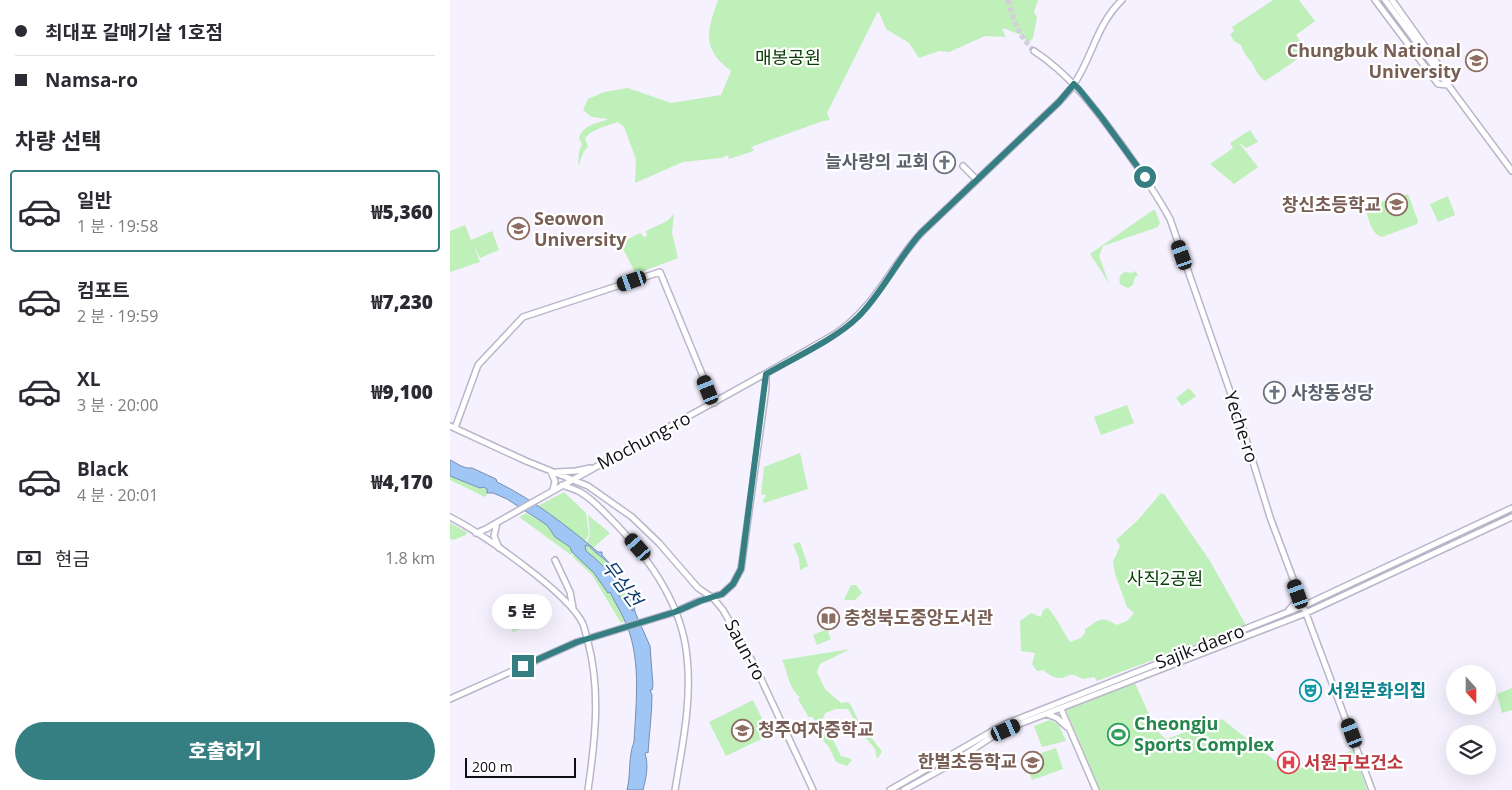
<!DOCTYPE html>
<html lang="ko">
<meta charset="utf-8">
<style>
:root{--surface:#fff;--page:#f7f7f7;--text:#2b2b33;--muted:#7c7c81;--line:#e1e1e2;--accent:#357e81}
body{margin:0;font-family:"Open Sans","Noto Sans KR",sans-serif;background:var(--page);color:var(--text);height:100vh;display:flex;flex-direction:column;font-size:19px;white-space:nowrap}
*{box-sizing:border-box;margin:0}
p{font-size:16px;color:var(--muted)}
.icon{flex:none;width:28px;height:28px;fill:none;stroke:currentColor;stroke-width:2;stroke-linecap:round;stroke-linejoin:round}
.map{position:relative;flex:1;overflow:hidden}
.drawer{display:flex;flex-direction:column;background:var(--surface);width:450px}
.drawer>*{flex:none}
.hud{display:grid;align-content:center;height:110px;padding:0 15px;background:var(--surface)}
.needle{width:32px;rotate:159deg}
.controls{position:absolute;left:996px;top:665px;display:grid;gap:10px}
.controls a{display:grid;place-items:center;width:50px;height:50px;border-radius:50%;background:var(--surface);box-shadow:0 5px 20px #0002;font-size:25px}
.scale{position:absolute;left:15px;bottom:12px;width:111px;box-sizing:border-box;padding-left:5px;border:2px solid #100e15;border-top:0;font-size:14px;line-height:18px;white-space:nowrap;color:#100e15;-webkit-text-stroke:4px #fff;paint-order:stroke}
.end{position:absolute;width:22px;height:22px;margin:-11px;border:6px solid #357e81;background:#fff;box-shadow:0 0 0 2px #fff}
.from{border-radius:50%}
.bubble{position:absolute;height:35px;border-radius:18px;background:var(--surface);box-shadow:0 5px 20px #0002;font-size:16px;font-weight:800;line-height:35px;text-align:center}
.car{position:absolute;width:15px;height:30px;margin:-15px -8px;border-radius:6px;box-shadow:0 0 4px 1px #0007;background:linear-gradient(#222 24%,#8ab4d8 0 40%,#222 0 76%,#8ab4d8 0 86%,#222 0)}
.hud b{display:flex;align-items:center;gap:18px;height:48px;font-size:19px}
.hud b+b{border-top:1px solid var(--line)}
.hud i{width:12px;height:12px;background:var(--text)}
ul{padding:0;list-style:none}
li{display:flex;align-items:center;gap:15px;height:82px;margin:0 10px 8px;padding:0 5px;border:2px solid transparent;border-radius:5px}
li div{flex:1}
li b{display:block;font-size:19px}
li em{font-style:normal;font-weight:800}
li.active{border-color:var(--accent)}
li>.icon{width:45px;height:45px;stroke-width:1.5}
h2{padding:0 15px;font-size:22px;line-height:60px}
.pay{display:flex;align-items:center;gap:12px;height:55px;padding:0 15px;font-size:19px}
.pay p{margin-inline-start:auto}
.primary-button{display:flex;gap:10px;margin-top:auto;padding:10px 15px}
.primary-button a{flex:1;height:58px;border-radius:30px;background:var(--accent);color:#fff;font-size:20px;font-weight:800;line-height:58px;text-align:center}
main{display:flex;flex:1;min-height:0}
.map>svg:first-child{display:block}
.green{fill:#bff0b9}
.water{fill:#a0c6f6;stroke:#758fb2;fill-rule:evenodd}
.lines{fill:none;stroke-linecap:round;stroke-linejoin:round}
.secondary-tunnel{stroke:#d3cfdb;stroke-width:5;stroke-dasharray:5 2.5;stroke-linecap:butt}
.secondary-casing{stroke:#bbb5c9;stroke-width:8}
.secondary{stroke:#fff;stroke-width:5}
.route{stroke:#357e81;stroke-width:6}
.labels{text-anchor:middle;stroke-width:4.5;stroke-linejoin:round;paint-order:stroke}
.education-label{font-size:18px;font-weight:bold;fill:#785e54;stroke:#fff;text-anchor:end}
.park-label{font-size:18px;fill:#074004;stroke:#fff}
.worship-label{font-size:18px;font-weight:bold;fill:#5b616d;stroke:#fff;text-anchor:end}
.street-label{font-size:18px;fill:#100e15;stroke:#fff}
.culture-label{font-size:18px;font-weight:bold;fill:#0d838f;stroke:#fff;text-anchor:start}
.leisure-label{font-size:18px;font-weight:bold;fill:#27864d;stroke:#fff;text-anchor:start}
.health-label{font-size:18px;font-weight:bold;fill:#be3a42;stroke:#fff;text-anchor:start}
.water-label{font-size:19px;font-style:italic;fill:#0b3a6e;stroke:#fff}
</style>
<main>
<section class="drawer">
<div class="hud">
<b><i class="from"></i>최대포 갈매기살 1호점</b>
<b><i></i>Namsa-ro</b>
</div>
<h2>차량 선택</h2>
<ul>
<li class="active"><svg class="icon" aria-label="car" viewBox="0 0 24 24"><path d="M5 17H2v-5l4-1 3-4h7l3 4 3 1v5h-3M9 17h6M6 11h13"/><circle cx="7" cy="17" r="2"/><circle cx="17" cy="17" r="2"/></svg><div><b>일반</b><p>1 분 · 19:58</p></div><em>₩5,360</em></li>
<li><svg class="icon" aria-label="car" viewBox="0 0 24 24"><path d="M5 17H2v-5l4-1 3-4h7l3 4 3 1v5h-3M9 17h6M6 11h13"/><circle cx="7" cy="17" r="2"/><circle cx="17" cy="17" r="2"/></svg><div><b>컴포트</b><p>2 분 · 19:59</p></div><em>₩7,230</em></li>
<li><svg class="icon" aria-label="car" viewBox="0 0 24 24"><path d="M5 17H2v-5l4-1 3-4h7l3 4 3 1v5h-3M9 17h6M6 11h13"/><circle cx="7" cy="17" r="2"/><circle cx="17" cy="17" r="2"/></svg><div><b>XL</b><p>3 분 · 20:00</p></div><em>₩9,100</em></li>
<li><svg class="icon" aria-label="car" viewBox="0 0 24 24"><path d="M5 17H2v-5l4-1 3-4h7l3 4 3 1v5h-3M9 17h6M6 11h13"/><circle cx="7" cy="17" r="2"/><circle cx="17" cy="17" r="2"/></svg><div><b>Black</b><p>4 분 · 20:01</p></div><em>₩4,170</em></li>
</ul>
<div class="pay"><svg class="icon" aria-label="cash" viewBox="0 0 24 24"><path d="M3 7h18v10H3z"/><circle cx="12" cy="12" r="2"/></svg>현금<p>1.8 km</p></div>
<div class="primary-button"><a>호출하기</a></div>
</section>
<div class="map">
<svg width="1062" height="790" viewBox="0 0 1062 790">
<rect width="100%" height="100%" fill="#f5f1fe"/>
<path class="green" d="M268 0H588L584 12 587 17 583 38 577 45 575 42V34L574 36 556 29H552L556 37 535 36 499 52 489 51 469 58 459 43 436 29 429 12 427 13 377 113 380 120 373 121 301 147 304 150 301 152 279 159 278 155 271 158 233 162 185 183 186 159 174 127 168 122 150 128 140 133 135 138 138 147 134 151 128 167 129 152 132 144 129 138C133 125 146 124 158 119L142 117 133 110 138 99 154 92 178 88 221 103 271 95 281 71C251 48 257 32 268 0Z
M823 0H849L865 21 846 35 858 52 815 81C808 76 806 70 802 63 797 56 794 54 791 45L784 41 780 34 784 31 782 27Z
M800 130 808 142 796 148 790 143V144L808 167 784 184 760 164 786 146 783 148 780 143Z
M958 194 968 221 967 224 932 237C921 234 918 217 915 207Z
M998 196 1005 215 988 222 980 204Z
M703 210H705L710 223 708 227 653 246 649 256 659 283 640 254Z
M224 214 222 233 228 258 186 274 170 243 190 233 194 237 197 236 196 231 217 221Z
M15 225 21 240 42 231 49 250 30 258 24 245 30 262 0 272V231Z
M685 271 688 275 685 277 683 285 678 288 671 285C668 280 669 274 675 272L682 273Z
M739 388 746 396 732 406 726 398Z
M677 405 684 423 651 435 644 417Z
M350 453 358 489 314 503 313 500 316 496 314 494 311 495 314 467Z
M0 476 30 488 34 487 38 489V493L35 497 0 480Z
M114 492 136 513 139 535 134 542 88 506Z
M711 493 714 494 760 561 796 625 647 681 644 677 632 679C617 668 618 682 604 677 600 676 596 672 593 670L587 671 582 664 585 653 571 651 570 621 581 613 591 617 593 610 598 608C607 618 612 630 620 642L631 638 635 633V629C650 620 650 615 667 625L677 621 684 613 677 607 665 574 663 562 670 546 666 540 688 520Z
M76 513 97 525 105 537 120 547 123 553 121 555 69 517Z
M138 515 160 533 143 548 136 544 140 535Z
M0 523 17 532 16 535 3 540 0 539Z
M350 542 358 566 350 570 349 559 343 544Z
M135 545 139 546 142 550 156 559 165 575C160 572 156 568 151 566 146 562 142 555 136 551Z
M125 554 145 573 158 593 159 591 175 621 171 623 142 575 122 556Z
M146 563 160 573 165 581 163 589C156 581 150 573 145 565Z
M171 585 180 597 183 611C176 606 168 598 167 589Z
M401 585H406L412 593 405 600H394Z
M76 611 81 612 85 622 63 632 59 620 60 618Z
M377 629 381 639 367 645 363 635Z
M400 649 370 664 367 672 375 689 391 703 398 702C404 708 405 716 410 723 415 731 429 746 432 752L427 759 425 749 414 736 398 709H386L375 713 371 725 382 738 391 756 399 758 402 760 397 766 386 762 379 747 359 725 364 724 365 721 363 717H357L358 716 348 699 350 697C338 688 338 672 332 660Z
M685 683 706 730 716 739 772 719 839 772 903 750 917 790H650L616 710Z
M1062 688V710L1052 713 1047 694Z
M303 700 320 735 276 756 259 722Z
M600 720 609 725 616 741 592 747 584 726Z
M606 748 613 769 582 780 574 759Z"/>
<path class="water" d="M0 460C7 463 13 469 22 468L46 479 47 482C84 500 117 526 148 552H152V555L163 567 168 580 183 598 185 612 200 646 203 686 202 690H200L202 695C202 714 199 735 198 753L196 752 195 754C199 764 196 779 193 790H177C181 774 178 757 184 742 186 702 192 656 174 619 170 610 164 601 160 592L158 593 144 573 122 552 120 547 105 537 97 525 57 499 43 493H37V489L34 487 30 488 0 476ZM135 545 139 546C149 558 157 556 164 575 154 568 147 559 136 551ZM172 586 180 596 183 611C176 605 168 598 167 589Z"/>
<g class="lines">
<path class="secondary-tunnel" d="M558 0C564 23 567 33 584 51"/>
<defs>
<path id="secondary" d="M925 0 988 84 998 85
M935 0 1062 171
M942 0 997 77 998 85
M584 51C621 75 646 110 672 145 689 169 706 193 720 219L791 423 820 517 922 790
M513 166 527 180
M0 426 76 461 138 486 182 517 209 543 248 588 263 598 273 610 305 666 363 790
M5 428 28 365 73 317 210 272 264 403
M101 472 105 481 103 490
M106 472 126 471 140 468
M112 485C118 487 124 489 130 492 141 498 150 508 159 517 196 554 232 603 237 657 242 701 232 747 225 790
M0 517C31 533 119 593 133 624 135 629 136 636 138 642 151 691 145 741 138 790
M47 523 44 536 49 548
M26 533 36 529C151 462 270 401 385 334 424 309 441 266 471 233L609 102C614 96 620 91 624 84 643 56 646 25 672 0
M105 560 120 592 123 608
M839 610 846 602 848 594
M0 699 127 642 225 612 249 601 272 594 283 584 291 569 292 562 316 388V374
M611 709 646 790
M597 714 607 718 617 727
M440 790 553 725 853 606 1062 508
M454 790 499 765 545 735 567 725 856 613 1062 517"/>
</defs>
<use href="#secondary" class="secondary-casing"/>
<use href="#secondary" class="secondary"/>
</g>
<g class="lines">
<path class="route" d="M73 666 127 642 225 612 250 601 272 594 283 584 291 569 316 374C344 358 387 338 408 317 433 292 448 258 471 233L609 102 624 84 629 89 652 118 695 177"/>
</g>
<defs>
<symbol id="university-ring" viewBox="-11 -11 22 22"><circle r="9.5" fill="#fff" stroke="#8d6e63" stroke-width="1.5"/><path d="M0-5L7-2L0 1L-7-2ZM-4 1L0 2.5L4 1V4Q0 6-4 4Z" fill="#8d6e63"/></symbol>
<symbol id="church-ring" viewBox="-11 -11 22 22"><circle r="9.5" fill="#fff" stroke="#6b7280" stroke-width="1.5"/><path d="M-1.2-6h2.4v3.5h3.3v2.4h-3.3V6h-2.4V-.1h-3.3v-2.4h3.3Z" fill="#6b7280"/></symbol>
<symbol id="school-ring" viewBox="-11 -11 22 22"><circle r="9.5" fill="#fff" stroke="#8d6e63" stroke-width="1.5"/><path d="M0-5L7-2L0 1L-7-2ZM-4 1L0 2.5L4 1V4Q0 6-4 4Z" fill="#8d6e63"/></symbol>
<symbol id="library-ring" viewBox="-11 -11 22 22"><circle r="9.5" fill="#fff" stroke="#8d6e63" stroke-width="1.5"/><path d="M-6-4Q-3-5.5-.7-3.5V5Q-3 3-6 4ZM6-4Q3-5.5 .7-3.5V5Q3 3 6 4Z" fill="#8d6e63"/></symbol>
<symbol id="theatre-ring" viewBox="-11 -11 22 22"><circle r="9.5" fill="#fff" stroke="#0f9aa8" stroke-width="1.5"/><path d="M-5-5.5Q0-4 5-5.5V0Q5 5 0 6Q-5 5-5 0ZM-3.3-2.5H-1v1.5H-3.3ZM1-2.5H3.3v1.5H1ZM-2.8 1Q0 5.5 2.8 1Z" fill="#0f9aa8"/></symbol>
<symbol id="stadium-ring" viewBox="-11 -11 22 22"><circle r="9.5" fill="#fff" stroke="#2e9e5b" stroke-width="1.5"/><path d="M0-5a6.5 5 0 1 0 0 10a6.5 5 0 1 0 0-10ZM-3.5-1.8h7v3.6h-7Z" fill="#2e9e5b"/></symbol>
<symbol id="hospital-ring" viewBox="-11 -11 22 22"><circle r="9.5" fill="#fff" stroke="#e0444e" stroke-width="1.5"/><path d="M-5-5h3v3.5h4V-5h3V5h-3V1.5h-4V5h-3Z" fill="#e0444e"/></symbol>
</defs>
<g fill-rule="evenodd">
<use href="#university-ring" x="1014" y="48" width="25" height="25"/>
<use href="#church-ring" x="482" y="150" width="25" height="25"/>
<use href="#school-ring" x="934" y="192" width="25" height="25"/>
<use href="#university-ring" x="56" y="216" width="25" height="25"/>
<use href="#church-ring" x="812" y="380" width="25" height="25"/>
<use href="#library-ring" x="366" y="606" width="25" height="25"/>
<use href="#theatre-ring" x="848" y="678" width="25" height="25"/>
<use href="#school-ring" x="280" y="718" width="25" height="25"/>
<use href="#stadium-ring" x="656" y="722" width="25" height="25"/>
<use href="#school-ring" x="570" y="750" width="25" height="25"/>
<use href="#hospital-ring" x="826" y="750" width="25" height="25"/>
</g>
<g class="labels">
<g class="education-label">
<text x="1011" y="57">Chungbuk National<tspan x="1011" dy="21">University</tspan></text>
<text x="931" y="211">창신초등학교</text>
<text x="84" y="225" text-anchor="start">Seowon<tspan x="84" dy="21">University</tspan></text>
<text x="394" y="624" text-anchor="start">충청북도중앙도서관</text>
<text x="308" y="736" text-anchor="start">청주여자중학교</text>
<text x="567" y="768">한벌초등학교</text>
</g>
<g class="park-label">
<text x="338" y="64">매봉공원</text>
<text x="715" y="585">사직2공원</text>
</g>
<g class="worship-label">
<text x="479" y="168">늘사랑의 교회</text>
<text x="841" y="399" text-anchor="start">사창동성당</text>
</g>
<g class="street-label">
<text transform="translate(791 427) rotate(72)" y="6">Yeche-ro</text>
<text transform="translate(194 441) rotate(-28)" y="6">Mochung-ro</text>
<text transform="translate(750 647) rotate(-21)" y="6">Sajik-daero</text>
<text transform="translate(295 650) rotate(62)" y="6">Saun-ro</text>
</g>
<g class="culture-label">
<text x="877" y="697">서원문화의집</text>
</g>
<g class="leisure-label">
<text x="684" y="730">Cheongju<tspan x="684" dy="21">Sports Complex</tspan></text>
</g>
<g class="health-label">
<text x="854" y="769">서원구보건소</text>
</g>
<g class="water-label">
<text transform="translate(172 583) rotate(53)" y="7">무심천</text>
</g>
</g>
</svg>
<div class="controls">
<a><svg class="needle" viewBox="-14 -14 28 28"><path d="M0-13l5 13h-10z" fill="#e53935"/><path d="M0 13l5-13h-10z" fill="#7c7c81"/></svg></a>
<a><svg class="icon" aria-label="layers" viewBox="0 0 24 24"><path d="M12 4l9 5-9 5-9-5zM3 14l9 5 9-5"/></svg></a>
</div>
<div class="scale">200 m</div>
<i class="end from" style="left:695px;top:177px"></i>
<i class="end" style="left:73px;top:666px"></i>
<div class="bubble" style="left:42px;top:594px;width:60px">5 분</div>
<i class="car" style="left:732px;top:255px;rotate:341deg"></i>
<i class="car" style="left:182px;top:281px;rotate:251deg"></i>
<i class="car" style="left:258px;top:390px;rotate:338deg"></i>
<i class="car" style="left:188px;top:547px;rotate:319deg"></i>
<i class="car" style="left:848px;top:594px;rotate:340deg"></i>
<i class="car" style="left:556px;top:730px;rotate:66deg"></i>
<i class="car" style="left:902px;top:733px;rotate:339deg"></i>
</div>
</main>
